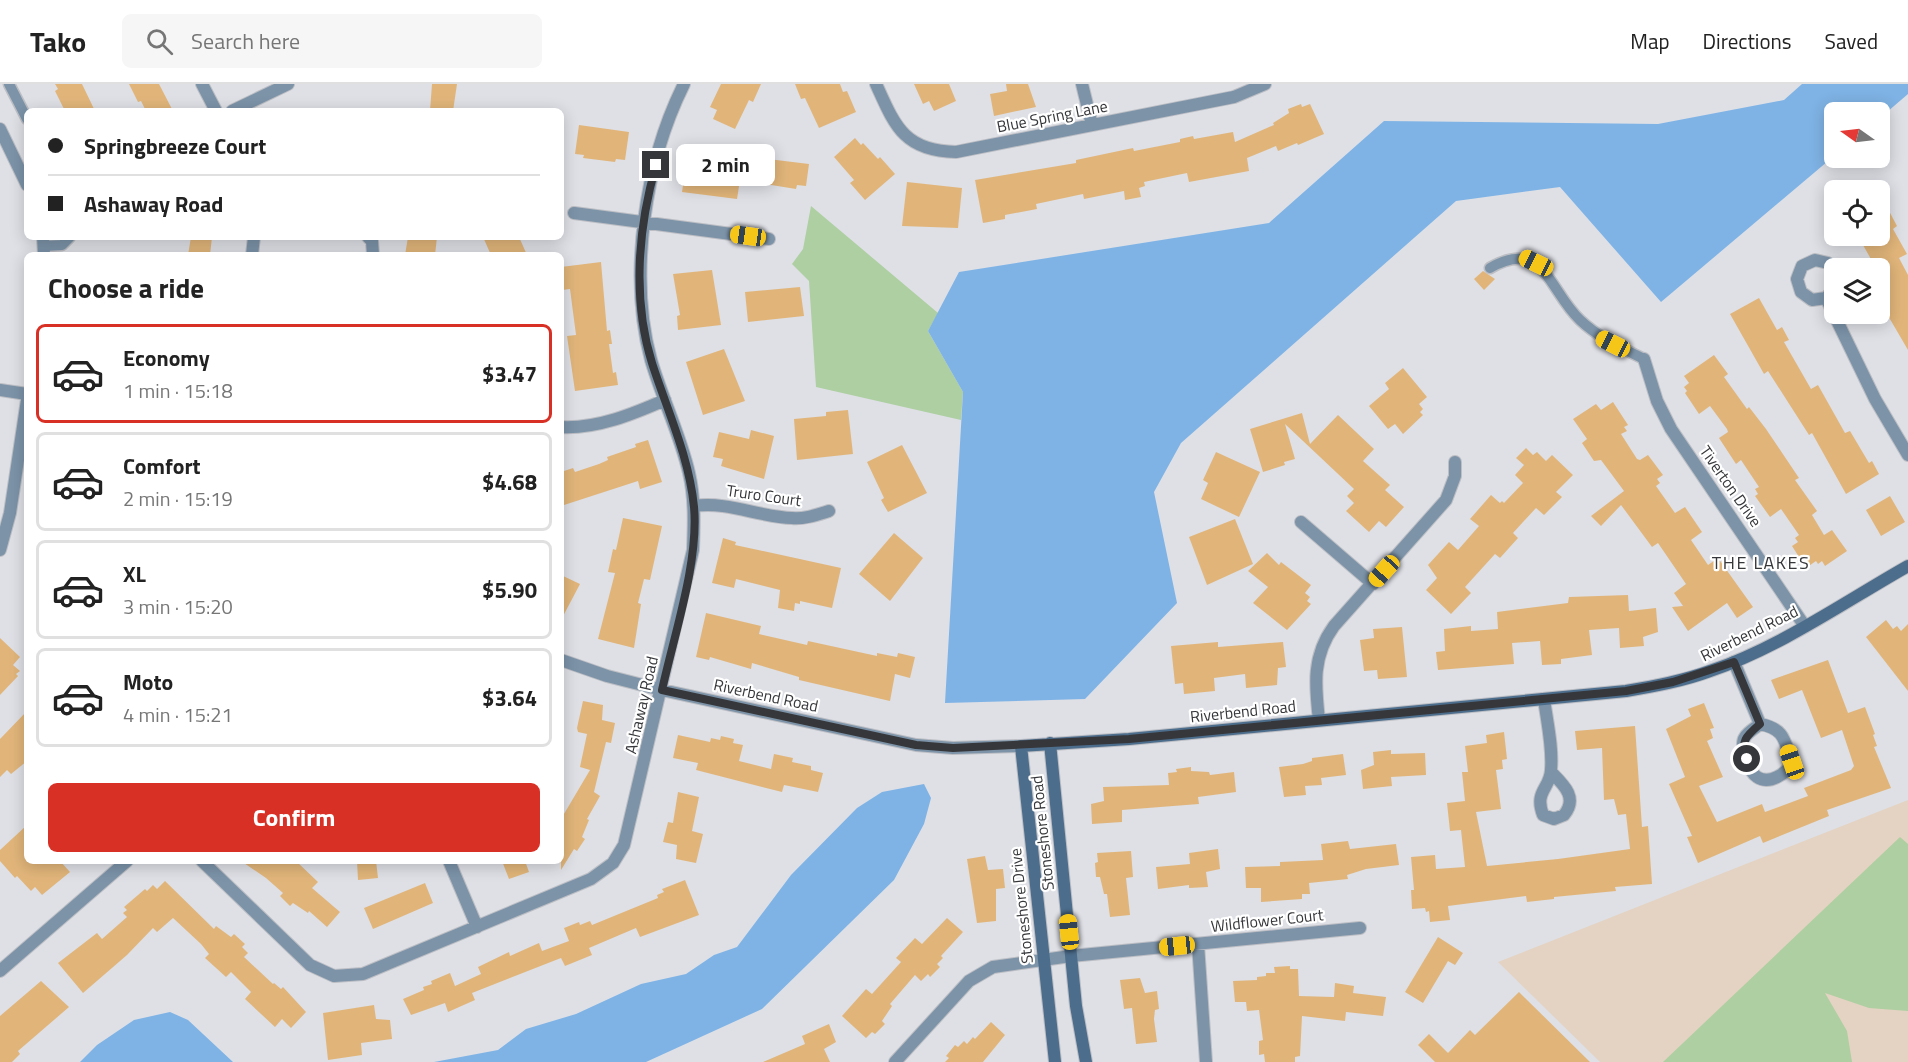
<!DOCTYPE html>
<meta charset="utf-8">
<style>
:root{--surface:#fff;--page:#f6f6f6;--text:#222;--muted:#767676;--line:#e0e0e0;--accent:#d93025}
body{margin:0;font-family:"Titillium Web",sans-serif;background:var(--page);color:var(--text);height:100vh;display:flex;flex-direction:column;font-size:22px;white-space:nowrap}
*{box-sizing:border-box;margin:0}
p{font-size:20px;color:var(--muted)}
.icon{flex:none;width:33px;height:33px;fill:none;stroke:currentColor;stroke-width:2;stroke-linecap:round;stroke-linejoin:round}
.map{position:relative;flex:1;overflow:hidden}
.panel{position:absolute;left:24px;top:168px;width:540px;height:612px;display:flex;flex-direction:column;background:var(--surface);border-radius:9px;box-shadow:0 3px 15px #0003}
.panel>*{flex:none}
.guide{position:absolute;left:24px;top:24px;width:540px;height:132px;border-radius:9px;box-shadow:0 3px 15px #0003;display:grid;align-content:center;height:132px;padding:0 24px;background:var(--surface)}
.needle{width:39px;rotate:284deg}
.fabs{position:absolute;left:1824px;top:18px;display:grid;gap:12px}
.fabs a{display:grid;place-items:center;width:66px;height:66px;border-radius:9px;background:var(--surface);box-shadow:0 3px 15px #0003;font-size:30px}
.end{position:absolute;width:27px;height:27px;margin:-14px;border:8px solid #36373a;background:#fff;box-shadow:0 0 0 3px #fff}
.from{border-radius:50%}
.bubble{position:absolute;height:42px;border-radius:9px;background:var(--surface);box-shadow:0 3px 15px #0003;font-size:20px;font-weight:700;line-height:42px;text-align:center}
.car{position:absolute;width:18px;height:36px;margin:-18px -9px;border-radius:8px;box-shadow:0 0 4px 2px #0007;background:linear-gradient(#f5c518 24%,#345 0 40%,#f5c518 0 76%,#345 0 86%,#f5c518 0)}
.guide b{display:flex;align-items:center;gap:21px;height:57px;font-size:22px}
.guide b+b{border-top:2px solid var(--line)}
.guide i{width:15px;height:15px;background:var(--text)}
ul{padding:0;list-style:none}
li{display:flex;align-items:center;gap:18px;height:99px;margin:0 12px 9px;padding:0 12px;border:3px solid var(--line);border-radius:9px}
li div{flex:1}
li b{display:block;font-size:22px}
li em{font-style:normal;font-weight:700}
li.current{border-color:var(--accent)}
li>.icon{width:54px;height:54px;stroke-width:1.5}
h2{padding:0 24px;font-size:27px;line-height:72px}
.primary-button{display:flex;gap:12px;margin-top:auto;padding:12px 24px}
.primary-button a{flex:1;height:69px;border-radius:9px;background:var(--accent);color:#fff;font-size:24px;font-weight:700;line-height:69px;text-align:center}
header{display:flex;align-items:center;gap:36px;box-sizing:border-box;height:84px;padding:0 30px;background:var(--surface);border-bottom:2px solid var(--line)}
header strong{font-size:28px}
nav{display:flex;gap:33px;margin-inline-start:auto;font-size:21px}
.search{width:420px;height:54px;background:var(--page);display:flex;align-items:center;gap:15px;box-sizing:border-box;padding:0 21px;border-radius:9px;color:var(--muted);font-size:22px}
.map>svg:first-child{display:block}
.education{fill:#e4d3c2}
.green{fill:#aecfa1}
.water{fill:#7fb3e5}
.building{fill:#e1b57a}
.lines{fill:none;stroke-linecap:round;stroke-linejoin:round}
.lane-casing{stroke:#bcbec4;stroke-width:13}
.street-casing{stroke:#bcbec4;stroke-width:14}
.secondary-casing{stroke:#bcbec4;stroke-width:14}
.lane{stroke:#7c93a8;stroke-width:10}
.street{stroke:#7c93a8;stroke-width:12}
.secondary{stroke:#4c6d8c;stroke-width:12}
.route{stroke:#36373a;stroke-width:8}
.labels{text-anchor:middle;stroke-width:4.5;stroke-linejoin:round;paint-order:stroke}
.street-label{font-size:16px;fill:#36373a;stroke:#fff}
.neighbourhood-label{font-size:18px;letter-spacing:1.5px;fill:#36373a;stroke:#fff}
</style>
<header>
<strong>Tako</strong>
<div class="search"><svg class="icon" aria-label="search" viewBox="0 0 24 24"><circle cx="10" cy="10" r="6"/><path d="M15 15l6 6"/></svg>Search here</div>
<nav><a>Map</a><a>Directions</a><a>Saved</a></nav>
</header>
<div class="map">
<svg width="1908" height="978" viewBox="0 0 1908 978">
<rect width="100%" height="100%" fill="#dee0e6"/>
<path class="education" d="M1908 716V978H1600L1498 878Z"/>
<path class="green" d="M811 122 938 229 928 247 963 308 961 336 816 303 809 197 792 180 803 165Z
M1900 753 1908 760V927L1869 924 1825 909 1847 947 1852 978H1663Z"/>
<path class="water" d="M1802 0H1908V10L1880 34V28H1834V72L1661 218 1560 103 1456 117 1181 359 1154 408 1177 519 1085 615 945 619 963 308 928 247 959 188 1269 139 1384 37 1658 40 1784 16Z
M924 700 931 714 924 740 894 796 762 925 646 978H434L498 966 526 945 576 930 641 900 686 890 714 871 737 863 791 791 857 724 882 708Z
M170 928 188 936 233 978H80L97 961 134 936Z"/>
<path class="building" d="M55 0H82L95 27H65L55 7 58 5Z
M129 0H159L173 27H146L141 17 138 18Z
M432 0H457L453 27H430Z
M721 0H761L753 18 749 16 735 45 713 35 717 26 710 23Z
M795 0H840L843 8 847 7 856 28 819 44 805 14 801 15Z
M914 0H949L956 17 934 27 929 17 923 20Z
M1006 0H1028L1036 23 994 32 990 10 1007 7Z
M1301 20 1302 23 1310 20 1324 50 1298 61 1297 59 1278 67 1276 62 1247 74 1249 87 1189 98 1187 89 1144 98 1145 102 1139 104 1141 113 1125 116 1124 107 1084 115 1083 110 1036 120 1037 125 1005 131V135L983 139 975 96 1076 79V76L1133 64 1134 67 1180 58V55L1193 52 1194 55 1233 48 1235 58 1274 41 1273 39 1289 29 1288 25Z
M579 41 629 48 625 76 616 75 615 78 583 74 584 71 575 70Z
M855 54 861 61 863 59 878 75 880 73 895 90 865 116 850 99 854 96 834 73Z
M688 68 721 72V69L809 80 806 102 797 101 796 105 740 96 737 115 682 108Z
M907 98 962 104 958 144 902 142Z
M1880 110 1897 142 1893 145 1907 170 1899 174 1908 191V266L1880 218V184H1876L1863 161 1866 159 1862 152H1880Z
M191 153H212L210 171H188Z
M408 153H437L435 171H405Z
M483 153H519L527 171H491Z
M601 178 607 247 610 246 612 260H609L613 289 616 288 618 301 575 307 567 252 576 251 570 205 562 206 561 183Z
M712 186 721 241 678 246 677 232 680 231 673 190Z
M1483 187 1495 195 1484 206 1474 195Z
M800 203 804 232 748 238 745 208Z
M1759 214 1777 246 1782 243 1789 256 1784 258 1811 305 1818 301 1845 349 1850 347 1869 379 1872 377 1879 390 1846 410 1812 349 1809 351 1768 287 1764 290 1730 230Z
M724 265 745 317 703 331 686 278Z
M1714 271 1728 290 1724 293 1747 325 1749 323 1766 345 1799 394 1795 396 1817 427 1812 431 1824 451 1832 446 1847 467 1825 482 1822 477 1818 480 1816 477 1806 484 1792 462 1798 458 1795 454 1799 451 1781 425 1770 433 1755 412 1758 410 1755 405 1759 403 1741 376 1736 380 1719 354 1728 348 1727 345 1710 322 1699 330 1685 309 1687 307 1684 303 1689 299 1684 292Z
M1403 284 1427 313 1419 320 1423 325 1420 328 1423 331 1403 350 1395 340 1388 345 1369 322 1389 305 1385 299Z
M1613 318 1628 341 1624 343 1627 347 1621 350 1637 375 1640 376 1648 371 1663 391 1657 395 1660 399 1656 402 1675 429 1685 423 1702 448 1691 456 1708 481 1718 474 1753 523 1737 534 1727 519 1688 547 1672 523 1683 522 1674 509 1686 500 1658 459 1652 463 1621 421 1601 442 1591 432 1624 407 1601 376 1594 377 1582 359 1587 355 1573 335 1596 320 1601 326Z
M848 326 853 370 797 376 794 335 826 332V328Z
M1302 329 1310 360 1338 331 1374 365 1363 377 1390 401 1385 406 1404 423 1386 443 1379 437 1369 448 1346 427 1354 419 1347 412 1354 405 1285 340 1295 375 1284 378 1285 381 1263 388 1250 345Z
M751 346 774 352 764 395 721 382 723 375 713 373 719 348 749 355Z
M648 356 662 398 640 405 638 397 561 422V388L573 384 575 388 599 380 608 376 607 373 636 363 635 360Z
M902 361 927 409 888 428 881 416 884 414 867 378Z
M1526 364 1533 371 1537 368 1546 377 1552 371 1573 391 1556 408 1562 413 1544 431 1536 424 1513 449 1518 454 1500 474 1495 470 1465 503 1471 509 1451 530 1426 506 1437 494 1428 481 1449 458 1458 466 1479 442 1470 435 1491 411 1500 419 1502 417 1504 419 1523 399 1515 391 1524 381 1516 374Z
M1216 368 1260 388 1239 433 1201 415 1208 399 1203 396Z
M1890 412 1905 438 1881 452 1866 426Z
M623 434 662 442 650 496 644 495 638 519 641 520 634 564 598 555 615 489 608 488 613 465 616 466Z
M1235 435 1253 480 1207 501 1189 453Z
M894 449 923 474 890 517 859 490Z
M723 454 736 458 735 461 841 484 832 524 800 517V520L795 519 794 527 778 524 780 506 736 495 734 504 712 499Z
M1267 469 1279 481 1281 478 1311 501 1305 509 1310 513 1307 517 1311 520 1287 546 1253 519 1268 503 1248 487Z
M561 491 580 500 561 536Z
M1628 511 1629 527 1656 524 1658 548 1643 553 1644 562 1620 564 1619 544 1589 546 1592 571 1561 575V580L1542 581 1540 557 1512 559 1514 580 1438 586 1436 568 1445 567 1444 545 1471 542V547L1498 545 1497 528 1568 519 1569 513Z
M706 529 761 542 759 550 807 561 808 557 877 572V569L897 573 898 569 915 573 910 594 895 590 890 617 799 596V593L752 579 751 585 710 573 709 576 696 573Z
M1886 536 1893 545 1897 542 1901 547 1908 540V607L1866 553Z
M1402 543 1407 593 1378 595 1377 586 1364 587 1360 556 1374 554 1373 545Z
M0 554 20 573 13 581 20 587 16 590 18 592 0 611Z
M1218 558V563L1283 558 1286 583 1278 584 1277 601 1246 604 1245 590 1214 594 1215 607 1184 610 1183 599 1175 600 1171 562Z
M1828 576 1848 629 1865 623 1875 650 1873 651 1877 662 1874 663 1891 704 1827 726 1829 732 1763 759 1760 752 1698 779 1687 753 1692 752 1669 700 1685 693 1666 645 1691 632 1688 625 1704 619 1714 644 1710 645 1713 654 1707 657 1723 693 1699 702 1717 738 1762 720 1765 728 1808 712 1804 704 1851 686 1854 682 1842 646 1821 654 1802 606 1779 615 1771 596Z
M583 617 603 621 602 636 615 639 611 659 606 658 594 708 600 712 587 735 589 736 582 753 585 755 577 767 574 765 561 786V735L590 686 580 683 587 650 578 648 577 644Z
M27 627V677L11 690 7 686 0 693V655Z
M1635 642 1642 743 1648 742 1652 800 1615 803 1616 807 1554 813V815L1527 818 1526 812 1448 822 1450 836 1430 838 1429 827 1426 828 1425 824 1412 825 1411 806H1414L1411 773 1435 771 1436 785 1465 783 1461 746 1450 747 1447 719 1465 717 1462 688H1468L1465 662 1487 659 1486 651 1504 648 1507 675 1502 676 1503 685 1496 686 1501 725 1476 728 1487 782 1558 775 1630 765 1626 730 1618 731 1614 715 1604 716 1602 664 1577 666 1575 647Z
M678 651 710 658 711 654 720 656 721 652 734 655 733 659 743 661 739 677 771 685 774 670 793 674 792 678 811 682V686L823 689 818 708 784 701 782 708 696 686 698 679 673 674Z
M1391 666V670L1425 669 1426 691 1391 693 1392 702 1363 705 1361 686 1374 681 1373 668Z
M1343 670 1346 691 1321 694 1322 701 1305 702 1306 711 1284 713 1279 683 1303 680 1312 677V674Z
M1191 683V687L1209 688 1210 691 1234 688 1236 708 1198 713 1199 720 1122 726V738L1092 740 1091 720 1104 717 1103 703 1169 701 1168 689 1177 688 1176 685Z
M678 708 699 713 692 747 703 750 696 779 676 775 677 761 663 758 668 738 673 739Z
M27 741V777H60L70 788 42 811 35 803 31 807 17 792 15 794 0 777V766Z
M1348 757 1350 765 1396 760 1399 781 1366 785 1347 791 1348 795 1309 799 1310 810H1302V815L1261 818V804H1246L1245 783 1280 782V778L1323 776 1321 760Z
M1218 765 1220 785 1206 788 1208 803 1189 804V801L1158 805 1156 783 1190 780 1189 769Z
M1131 767 1133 793 1126 794 1130 831 1110 833 1107 810H1104L1100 793H1096L1095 779 1098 778 1097 769Z
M985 772 988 786 1003 785 1005 804 996 805V837L977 839 967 775Z
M241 777H296L318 798 312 804 340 828 327 843 309 827 308 829 293 819 290 822 280 812 283 809 266 794Z
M357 777H376L378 794 358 796Z
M502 777H525L529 788 509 795Z
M685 796 699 831 640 853 636 844 589 864 592 871 565 882 561 874 472 909 475 916 448 928 445 919 411 931 403 915 424 906 423 903 432 900 431 897 450 889 455 902 481 890 478 883 509 868 510 872 539 859 542 867 569 857 564 844 579 838 580 841 590 837 592 841 658 814 657 811 664 808 662 805Z
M165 797 214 845 216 842 231 853 234 850 245 860 242 863 248 869 244 873 273 900 274 899 281 905 283 903 306 928 291 944 282 935 275 943 245 915 251 908 231 888 226 893 205 874 209 870 201 860 173 834 157 848 153 844 127 871 83 909 58 879 97 849 102 855 127 833 123 829 127 826 124 823 145 805 147 807 153 801 157 805Z
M425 799 433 819 373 845 364 824Z
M947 834 963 848 941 872 943 874 937 880 940 883 930 893 928 890 921 897 915 891 890 920 892 922 882 937 885 940 875 950 872 948 866 954 842 932 866 905 872 910 901 878 896 874 915 854 922 860Z
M1438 853 1463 869 1455 881 1448 877 1423 919 1405 908Z
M1290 882V885H1298L1299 912 1334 913 1335 899 1354 902 1353 909 1386 913 1383 932 1346 928 1345 937 1302 932 1300 972 1295 973V978H1265L1264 970 1259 971V957L1263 956 1259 926 1247 927 1246 918H1235L1233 897 1257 896V893L1266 892V889H1275L1274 883Z
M1140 894 1145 909 1157 907 1159 925 1155 926 1154 935 1157 958 1136 960 1132 924 1124 925 1120 896Z
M41 897 69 923 18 967 20 970 12 978H0V932Z
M1519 908 1590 978H1435L1418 961 1429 950 1448 969 1470 946 1475 951Z
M374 921 376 935 390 936 392 955 361 959 362 971 328 976 323 929Z
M991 938 1005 951 983 978H945L949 974 946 972 955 961 958 963 964 957 967 960 973 953 975 955Z
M829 940 836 958 824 965 830 978H763L805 960 802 952Z"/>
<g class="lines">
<defs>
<path id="lane" d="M9 0 27 35
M44 162 62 161 70 153
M1490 184C1544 153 1549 207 1580 236 1599 254 1622 264 1644 275"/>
<path id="street" d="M202 0 216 27
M876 0C895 42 904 67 956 68L1234 13 1265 0
M1082 0 1092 41
M232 27 288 0
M0 45 27 101
M574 129 769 155
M43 153 44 171
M368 153 372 157 373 171
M252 171 254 153
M1834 187 1828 179 1815 176 1802 182 1797 195 1801 208 1812 216 1826 214 1834 205
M1826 214 1875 315 1908 371
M1644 275 1657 317 1671 345 1804 541
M0 306 27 310
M561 343C597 345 633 330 665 316
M694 422C728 417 759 433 792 434 805 435 816 431 829 427
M1301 438 1373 500
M0 466 10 429 27 316
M561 576 607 592 662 606 916 661 953 664 1021 662
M1734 578 1760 640C1785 645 1784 656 1792 678 1787 690 1769 701 1757 693 1748 687 1739 661 1745 653 1748 648 1755 644 1760 640
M1544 615C1547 638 1553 663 1551 686 1550 705 1534 707 1543 731L1554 735 1564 731C1578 714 1564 701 1552 689
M1319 636C1315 601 1312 572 1334 542L1446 416 1455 392V378
M202 777 310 881 334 892 363 890 591 795 613 779 624 761 693 466C694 440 695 415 689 389 680 350 662 314 651 276 628 191 645 78 684 0
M449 777 477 843
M1198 860 1206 978
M0 887 127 777
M895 978 969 897 993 883 1071 872 1360 844"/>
<path id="secondary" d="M1050 659 1076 922 1086 978
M1055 978 1021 662 1129 655 1626 607C1655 602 1683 597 1710 587 1779 564 1846 517 1908 482"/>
</defs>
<use href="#lane" class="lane-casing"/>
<use href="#street" class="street-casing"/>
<use href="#secondary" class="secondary-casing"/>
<use href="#lane" class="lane"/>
<use href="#street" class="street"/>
<use href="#secondary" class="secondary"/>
</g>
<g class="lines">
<path class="route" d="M656 81C638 144 632 215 652 279 667 326 689 372 694 423 699 478 674 551 662 606L916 661 953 664 1129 655 1626 607 1673 598 1734 578 1760 640C1746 652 1740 657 1747 675"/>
</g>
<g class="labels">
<g class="street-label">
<text transform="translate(1052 32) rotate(-11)" y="6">Blue Spring Lane</text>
<text transform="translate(1731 402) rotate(55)" y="6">Tiverton Drive</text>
<text transform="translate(764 411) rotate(8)" y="6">Truro Court</text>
<text transform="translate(1749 549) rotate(-26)" y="6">Riverbend Road</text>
<text transform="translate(766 611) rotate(12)" y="6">Riverbend Road</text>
<text transform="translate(641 621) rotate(-77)" y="6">Ashaway Road</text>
<text transform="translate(1243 627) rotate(-6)" y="6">Riverbend Road</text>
<text transform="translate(1042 749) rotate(-96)" y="6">Stoneshore Road</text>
<text transform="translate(1021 822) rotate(-96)" y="6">Stoneshore Drive</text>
<text transform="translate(1267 836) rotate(-6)" y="6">Wildflower Court</text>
</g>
<g class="neighbourhood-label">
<text x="1761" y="485">THE LAKES</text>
</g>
</g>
</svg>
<div class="fabs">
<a><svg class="needle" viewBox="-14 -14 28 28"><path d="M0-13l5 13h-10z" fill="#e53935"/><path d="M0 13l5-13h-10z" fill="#767676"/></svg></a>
<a><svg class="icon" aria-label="locate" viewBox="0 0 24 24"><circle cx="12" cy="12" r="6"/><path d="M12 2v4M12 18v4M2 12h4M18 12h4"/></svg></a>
<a><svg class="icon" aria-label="layers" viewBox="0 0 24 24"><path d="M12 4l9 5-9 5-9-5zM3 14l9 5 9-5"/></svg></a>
</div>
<i class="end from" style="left:1747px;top:675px"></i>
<i class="end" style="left:656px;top:81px"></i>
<div class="bubble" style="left:676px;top:60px;width:99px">2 min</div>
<i class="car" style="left:748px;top:152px;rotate:278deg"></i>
<i class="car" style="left:1536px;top:179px;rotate:296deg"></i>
<i class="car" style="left:1613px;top:260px;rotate:297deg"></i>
<i class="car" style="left:1384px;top:487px;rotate:222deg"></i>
<i class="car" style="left:1792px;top:678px;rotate:341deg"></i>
<i class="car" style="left:1069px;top:848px;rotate:354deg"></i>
<i class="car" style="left:1177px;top:862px;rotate:264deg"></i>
<div class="guide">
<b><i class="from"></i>Springbreeze Court</b>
<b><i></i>Ashaway Road</b>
</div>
<section class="panel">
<h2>Choose a ride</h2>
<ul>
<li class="current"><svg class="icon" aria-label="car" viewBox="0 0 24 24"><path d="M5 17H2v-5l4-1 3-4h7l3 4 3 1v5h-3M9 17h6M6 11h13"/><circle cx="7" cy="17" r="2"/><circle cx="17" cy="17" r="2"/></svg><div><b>Economy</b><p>1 min · 15:18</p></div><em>$3.47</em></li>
<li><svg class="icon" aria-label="car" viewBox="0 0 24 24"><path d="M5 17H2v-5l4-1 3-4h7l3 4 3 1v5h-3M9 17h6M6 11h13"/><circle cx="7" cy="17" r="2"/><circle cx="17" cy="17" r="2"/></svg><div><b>Comfort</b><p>2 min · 15:19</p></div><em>$4.68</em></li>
<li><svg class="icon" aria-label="car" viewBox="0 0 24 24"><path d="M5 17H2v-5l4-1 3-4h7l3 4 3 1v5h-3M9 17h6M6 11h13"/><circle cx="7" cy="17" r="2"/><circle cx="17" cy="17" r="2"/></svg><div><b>XL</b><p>3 min · 15:20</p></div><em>$5.90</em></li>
<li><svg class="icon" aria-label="car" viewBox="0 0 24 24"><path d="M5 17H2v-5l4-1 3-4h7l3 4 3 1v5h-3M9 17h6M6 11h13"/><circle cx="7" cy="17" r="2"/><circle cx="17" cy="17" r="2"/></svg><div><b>Moto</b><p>4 min · 15:21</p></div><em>$3.64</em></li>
</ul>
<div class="primary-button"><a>Confirm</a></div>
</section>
</div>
